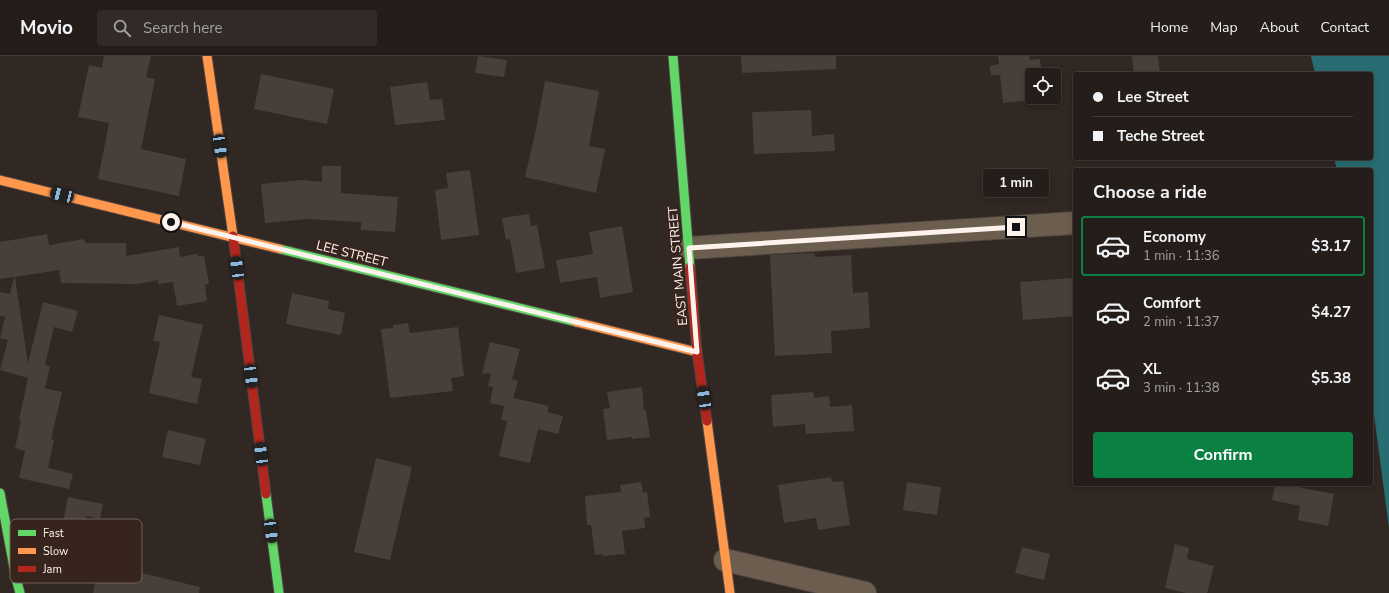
<!DOCTYPE html>
<meta charset="utf-8">
<style>
:root{--surface:#251d1a;--page:#312a27;--text:#f1f3f6;--muted:#a3a2a2;--line:#423b39;--accent:#0b8043}
body{margin:0;font-family:"Nunito Sans",sans-serif;background:var(--page);color:var(--text);height:100vh;display:flex;flex-direction:column;font-size:15px;white-space:nowrap}
*{box-sizing:border-box;margin:0}
p{font-size:13px;color:var(--muted)}
.icon{flex:none;width:22px;height:22px;fill:none;stroke:currentColor;stroke-width:2;stroke-linecap:round;stroke-linejoin:round}
.map{position:relative;flex:1;overflow:hidden}
.drawer{position:absolute;left:1073px;top:112px;width:300px;height:318px;display:flex;flex-direction:column;background:var(--surface);border-radius:4px;box-shadow:0 2px 6px #0003,0 0 0 1px var(--line)}
.drawer>*{flex:none}
.top-card{position:absolute;left:1073px;top:16px;width:300px;height:88px;border-radius:4px;box-shadow:0 2px 6px #0003,0 0 0 1px var(--line);display:grid;align-content:center;height:88px;padding:0 20px;background:var(--surface)}
.controls{position:absolute;left:1025px;top:12px;display:grid;gap:8px}
.controls a{display:grid;place-items:center;width:36px;height:36px;border-radius:4px;background:var(--surface);box-shadow:0 2px 6px #0003,0 0 0 1px var(--line);font-size:20px}
.end{position:absolute;width:18px;height:18px;margin:-9px;border:5px solid #fef2ec;background:#111;box-shadow:0 0 0 2px #111}
.from{border-radius:50%}
.bubble{position:absolute;height:28px;border-radius:4px;background:var(--surface);box-shadow:0 2px 6px #0003,0 0 0 1px var(--line);font-size:13px;font-weight:700;line-height:28px;text-align:center}
.car{position:absolute;width:12px;height:24px;margin:-12px -6px;border-radius:5px;box-shadow:0 0 3px 1px #0007;background:linear-gradient(#222 24%,#8ab4d8 0 40%,#222 0 76%,#8ab4d8 0 86%,#222 0)}
.top-card b{display:flex;align-items:center;gap:14px;height:38px;font-size:15px}
.top-card b+b{border-top:1px solid var(--line)}
.top-card i{width:10px;height:10px;background:var(--text)}
ul{padding:0;list-style:none}
li{display:flex;align-items:center;gap:12px;height:60px;margin:0 8px 6px;padding:0 12px;border:2px solid transparent;border-radius:4px}
li div{flex:1}
li b{display:block;font-size:15px}
li em{font-style:normal;font-weight:700}
li.selected{border-color:var(--accent)}
li>.icon{width:36px;height:36px;stroke-width:1.5}
h2{padding:0 20px;font-size:18px;line-height:48px}
.button{display:flex;gap:8px;margin-top:auto;padding:8px 20px}
.button a{flex:1;height:46px;border-radius:4px;background:var(--accent);color:#fff;font-size:16px;font-weight:700;line-height:46px;text-align:center}
header{display:flex;align-items:center;gap:24px;box-sizing:border-box;height:56px;padding:0 20px;background:var(--surface);border-bottom:1px solid var(--line)}
header strong{font-size:19px}
nav{display:flex;gap:22px;margin-inline-start:auto;font-size:14px}
.search{width:280px;height:36px;background:var(--page);display:flex;align-items:center;gap:10px;box-sizing:border-box;padding:0 14px;border-radius:4px;color:var(--muted);font-size:15px}
.map>svg:first-child{display:block}
.water{fill:#286d72}
.building{fill:#483f3b}
.lines{fill:none;stroke-linecap:round;stroke-linejoin:round}
.street-casing{stroke:#4d4440;stroke-width:24}
.fast-casing{stroke:#4d4440;stroke-width:11}
.slow-casing{stroke:#4d4440;stroke-width:11}
.jam-casing{stroke:#4d4440;stroke-width:11}
.street{stroke:#6c5e4f;stroke-width:22}
.fast{stroke:#63d668;stroke-width:9}
.slow{stroke:#ff974d;stroke-width:9}
.jam{stroke:#b3261e;stroke-width:9}
.route{stroke:#fef2ec;stroke-width:5}
.labels{text-anchor:middle;stroke-width:4;stroke-linejoin:round;paint-order:stroke}
.street-label{font-size:13px;fill:#fef2ec;stroke:#37251d}
.key{fill:#37251d;stroke:#73625b;stroke-width:1}
.key-label{font-size:11px;fill:#fef2ec}
</style>
<header>
<strong>Movio</strong>
<div class="search"><svg class="icon" aria-label="search" viewBox="0 0 24 24"><circle cx="10" cy="10" r="6"/><path d="M15 15l6 6"/></svg>Search here</div>
<nav><a>Home</a><a>Map</a><a>About</a><a>Contact</a></nav>
</header>
<div class="map">
<svg width="1389" height="537" viewBox="0 0 1389 537">
<rect width="100%" height="100%" fill="#312723"/>
<path class="water" d="M1311 0H1389V472L1371 336V114H1337L1334 102H1371V18H1315Z"/>
<path class="building" d="M104 0H151L146 21 155 23 141 93 186 103 179 140 98 123 109 67 78 61 89 9 102 12Z
M478 0 507 4 504 21 475 17Z
M741 0H836V13L742 17Z
M998 0H1029L1030 4 1040 3 1042 19H1032V41H1034V44L1003 47 1000 19H991L990 10 999 8Z
M1132 0H1158L1160 18H1134Z
M261 18 334 33 327 68 254 53Z
M545 25 599 35 589 90 605 93 596 137 525 121 535 78Z
M427 26 430 44 442 43 445 64 395 69 390 31Z
M811 54 812 80 834 78 835 95 754 98 752 56Z
M322 110H341V137L398 141 395 176 361 174V166L308 163 265 167 261 128 302 124 322 126Z
M470 114 479 179 441 184 435 134 448 132 446 117Z
M529 158 531 170 537 169 545 212 516 217 510 183 506 184 502 162Z
M622 170 633 236 600 242 597 221 560 227 556 204 593 198 589 176Z
M47 178 49 189 84 183 85 187H126V200L179 191 180 201 197 198 198 200H204L209 228 205 229 207 245 177 250 173 226 158 228V224L138 228 61 227 59 214 15 221 28 307 43 246 78 255 72 276 54 271 45 309 50 310 45 332 62 336 51 383 54 384 48 412 73 418 69 433 19 422 25 395 15 392 21 365 19 364 28 322 0 314 8 284 0 282 5 261 0 260V236L10 238 14 221 0 223V186Z
M814 197 815 201 851 199 853 237 868 236 870 272 831 275 832 297 775 300 770 199Z
M1072 222 1075 260 1023 264 1020 226Z
M292 237 329 245 328 253 345 257 341 279 286 268Z
M159 259 203 269 191 321 202 323 197 348 149 337 160 286 153 285Z
M408 267 410 277 458 271 464 320 451 322 453 335 390 342 381 273 393 272V269Z
M490 286 520 293 512 323 518 325 513 342 549 350 547 356 563 360 558 378 538 373 530 407 499 400 507 365 501 364 504 350 490 347 493 331 488 330 491 317 482 318Z
M642 331 644 354H646L650 381 632 383V381L607 384 603 353 610 352 607 336Z
M813 336 814 342 829 340 830 351 852 349 854 375 806 378 805 368 773 371 771 339Z
M168 374 206 383 200 409 162 401Z
M376 402 412 411 390 504 354 496Z
M831 421 832 426 843 425 850 469 818 474 816 462 784 467 778 429Z
M641 426 643 437 647 436 650 461 644 462 645 472 622 475 625 498 603 500V498L595 499 591 469H587L585 440 621 436 620 429Z
M907 426 941 431 937 459 903 454Z
M1275 428H1283L1334 438 1328 470 1298 464 1300 450 1272 444Z
M68 441 103 448 100 463 87 460 80 491 59 486Z
M1175 488 1189 492 1187 503 1214 510 1207 537H1186L1165 532Z
M1022 491 1050 498 1044 524 1015 517Z
M100 507 200 531 199 537H93Z"/>
<g class="lines">
<defs>
<path id="street" d="M689 192 1075 167
M725 504 865 537"/>
<path id="fast" d="M673 0 690 211
M280 193 576 266
M0 437 16 522 20 537
M266 438 279 537"/>
<path id="slow" d="M207 0 233 180
M0 124 280 193
M576 266 697 296
M707 365 730 537"/>
<path id="jam" d="M233 180 266 438
M690 211 697 296 707 365"/>
</defs>
<use href="#street" class="street-casing"/>
<use href="#fast" class="fast-casing"/>
<use href="#slow" class="slow-casing"/>
<use href="#jam" class="jam-casing"/>
<use href="#street" class="street"/>
<use href="#fast" class="fast"/>
<use href="#slow" class="slow"/>
<use href="#jam" class="jam"/>
</g>
<g class="lines">
<path class="route" d="M171 166 697 296 689 192 1016 171"/>
</g>
<g class="labels">
<g class="street-label">
<text transform="translate(352 197) rotate(14)" y="5">LEE STREET</text>
<text transform="translate(677 210) rotate(-95)" y="5">EAST MAIN STREET</text>
</g>
</g>
<rect x="10" y="463" width="132" height="64" rx="6" class="key"/>
<rect x="18" y="474" width="18" height="6" fill="#63d668"/>
<rect x="18" y="492" width="18" height="6" fill="#ff974d"/>
<rect x="18" y="510" width="18" height="6" fill="#b3261e"/>
<g class="key-label">
<text x="43" y="481">Fast</text>
<text x="43" y="499">Slow</text>
<text x="43" y="517">Jam</text>
</g>
</svg>
<div class="controls">
<a><svg class="icon" aria-label="locate" viewBox="0 0 24 24"><circle cx="12" cy="12" r="6"/><path d="M12 2v4M12 18v4M2 12h4M18 12h4"/></svg></a>
</div>
<i class="end from" style="left:171px;top:166px"></i>
<i class="end" style="left:1016px;top:171px"></i>
<div class="bubble" style="left:983px;top:113px;width:66px">1 min</div>
<i class="car" style="left:220px;top:90px;rotate:172deg"></i>
<i class="car" style="left:62px;top:139px;rotate:284deg"></i>
<i class="car" style="left:237px;top:212px;rotate:353deg"></i>
<i class="car" style="left:251px;top:320px;rotate:173deg"></i>
<i class="car" style="left:704px;top:342px;rotate:351deg"></i>
<i class="car" style="left:261px;top:398px;rotate:353deg"></i>
<i class="car" style="left:271px;top:475px;rotate:173deg"></i>
<div class="top-card">
<b><i class="from"></i>Lee Street</b>
<b><i></i>Teche Street</b>
</div>
<section class="drawer">
<h2>Choose a ride</h2>
<ul>
<li class="selected"><svg class="icon" aria-label="car" viewBox="0 0 24 24"><path d="M5 17H2v-5l4-1 3-4h7l3 4 3 1v5h-3M9 17h6M6 11h13"/><circle cx="7" cy="17" r="2"/><circle cx="17" cy="17" r="2"/></svg><div><b>Economy</b><p>1 min · 11:36</p></div><em>$3.17</em></li>
<li><svg class="icon" aria-label="car" viewBox="0 0 24 24"><path d="M5 17H2v-5l4-1 3-4h7l3 4 3 1v5h-3M9 17h6M6 11h13"/><circle cx="7" cy="17" r="2"/><circle cx="17" cy="17" r="2"/></svg><div><b>Comfort</b><p>2 min · 11:37</p></div><em>$4.27</em></li>
<li><svg class="icon" aria-label="car" viewBox="0 0 24 24"><path d="M5 17H2v-5l4-1 3-4h7l3 4 3 1v5h-3M9 17h6M6 11h13"/><circle cx="7" cy="17" r="2"/><circle cx="17" cy="17" r="2"/></svg><div><b>XL</b><p>3 min · 11:38</p></div><em>$5.38</em></li>
</ul>
<div class="button"><a>Confirm</a></div>
</section>
</div>
